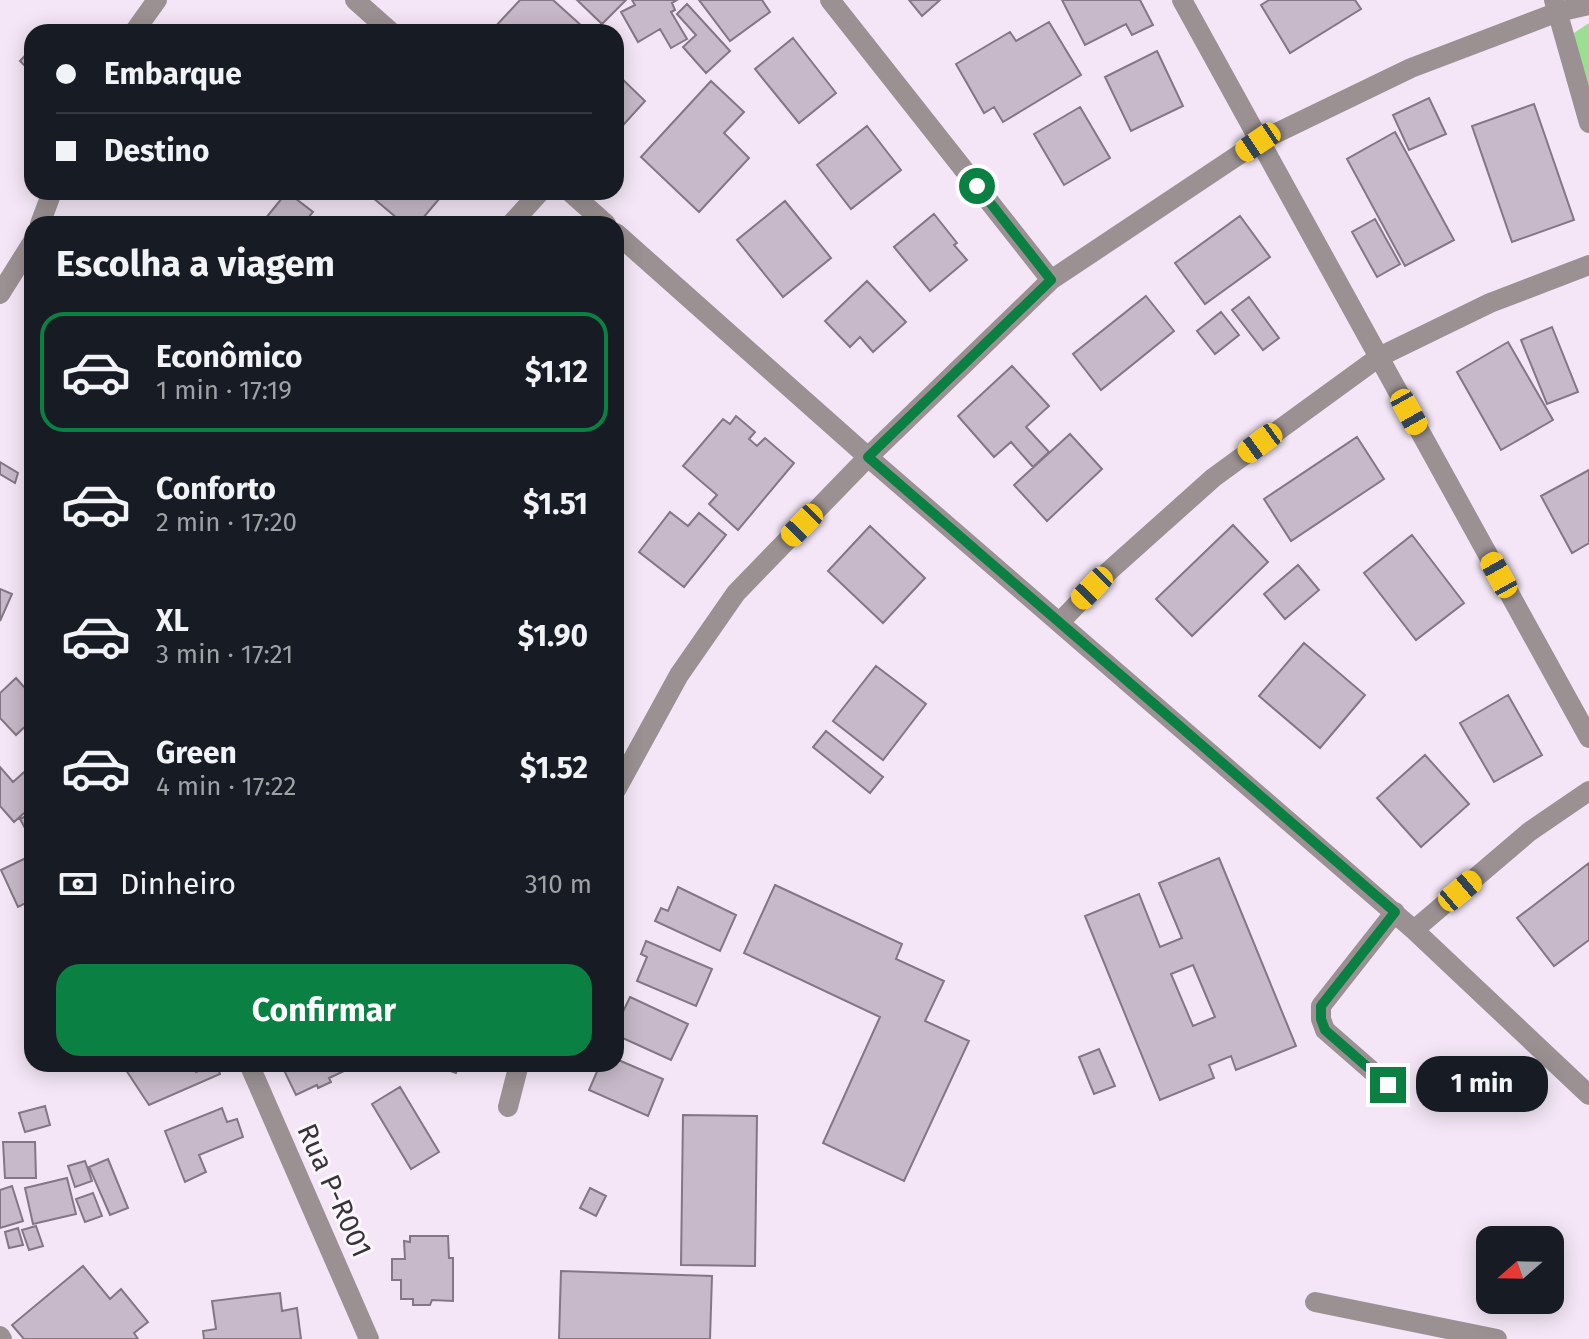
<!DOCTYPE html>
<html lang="pt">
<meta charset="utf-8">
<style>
:root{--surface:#171b24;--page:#20242c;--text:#f1f3f6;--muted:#9ea1a6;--line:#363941;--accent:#0b8043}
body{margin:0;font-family:"Fira Sans",sans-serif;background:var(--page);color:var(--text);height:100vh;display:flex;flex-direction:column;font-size:30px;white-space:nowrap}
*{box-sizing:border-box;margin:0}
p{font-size:26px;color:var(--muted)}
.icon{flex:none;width:44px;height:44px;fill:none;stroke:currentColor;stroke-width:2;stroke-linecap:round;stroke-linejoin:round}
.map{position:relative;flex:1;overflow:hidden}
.drawer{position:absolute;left:24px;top:216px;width:600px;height:856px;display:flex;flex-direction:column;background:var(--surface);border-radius:24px;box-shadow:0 4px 20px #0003}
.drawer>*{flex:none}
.hud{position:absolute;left:24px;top:24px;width:600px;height:176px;border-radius:24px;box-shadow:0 4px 20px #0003;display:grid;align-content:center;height:176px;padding:0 32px;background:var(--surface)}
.needle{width:52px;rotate:250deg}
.controls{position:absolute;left:1476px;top:1226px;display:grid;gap:16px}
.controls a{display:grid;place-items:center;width:88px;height:88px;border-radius:16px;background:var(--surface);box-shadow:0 4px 20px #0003;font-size:40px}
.end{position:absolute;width:36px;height:36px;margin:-18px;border:10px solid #0b8043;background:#fff;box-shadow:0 0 0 4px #fff}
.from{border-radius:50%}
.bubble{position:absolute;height:56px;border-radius:24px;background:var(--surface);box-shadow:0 4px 20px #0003;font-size:26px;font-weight:700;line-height:56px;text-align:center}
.car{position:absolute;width:24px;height:48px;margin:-24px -12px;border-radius:10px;box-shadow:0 0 6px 2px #0007;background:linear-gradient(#f5c518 24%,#345 0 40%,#f5c518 0 76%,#345 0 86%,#f5c518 0)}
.hud b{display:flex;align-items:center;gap:28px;height:76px;font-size:30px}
.hud b+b{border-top:2px solid var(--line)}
.hud i{width:20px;height:20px;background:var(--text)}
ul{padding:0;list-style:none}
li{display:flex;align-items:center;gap:24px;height:120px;margin:0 16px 12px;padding:0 16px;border:4px solid transparent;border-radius:24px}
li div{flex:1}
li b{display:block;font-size:30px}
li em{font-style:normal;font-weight:700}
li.current{border-color:var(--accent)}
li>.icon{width:72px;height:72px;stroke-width:1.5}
h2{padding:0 32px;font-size:36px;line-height:96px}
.pay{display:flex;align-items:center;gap:20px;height:88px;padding:0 32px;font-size:30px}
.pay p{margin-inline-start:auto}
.primary-button{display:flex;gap:16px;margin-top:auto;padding:16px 32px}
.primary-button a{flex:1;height:92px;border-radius:24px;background:var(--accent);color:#fff;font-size:32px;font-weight:700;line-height:92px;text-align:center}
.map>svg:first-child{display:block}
.green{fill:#9bdf92}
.building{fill:#c7b9c9;stroke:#837685;stroke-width:2;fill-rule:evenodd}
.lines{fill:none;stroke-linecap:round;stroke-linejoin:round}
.minor{stroke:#9b9192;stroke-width:20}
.route{stroke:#0b8043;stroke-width:10}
.labels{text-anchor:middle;stroke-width:6;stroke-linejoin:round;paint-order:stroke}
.street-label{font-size:28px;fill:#383339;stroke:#fcf7fd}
</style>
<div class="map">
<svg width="1589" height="1339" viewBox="0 0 1589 1339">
<rect width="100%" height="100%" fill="#f4e6f6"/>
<path class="green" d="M1589 23V102L1576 57 1574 33Z"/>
<path class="building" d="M520 0H553L583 27 578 32H498L494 28Z
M577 0H626L602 24Z
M632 0H677L672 3 675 10 671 12 687 39 671 48 660 29 638 42 621 12 635 5Z
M699 0H762L770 12 730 41Z
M909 0H940L922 16Z
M1062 0H1140L1153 25 1132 35 1126 24 1085 45Z
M1269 0H1355L1361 9 1290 53 1261 5Z
M687 4 730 51 706 73 683 47 696 35 677 14Z
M1049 22 1081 75 1003 122 994 107 984 113 956 64 1010 32 1016 41Z
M793 38 836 93 799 123 755 69Z
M31 49 32 50V73L20 61Z
M1157 51 1183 106 1131 131 1105 77Z
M616 73 645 101 616 133Z
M711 81 744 112 724 133 749 158 699 212 641 157Z
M1429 98 1446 134 1409 150 1393 115Z
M1534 104 1574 220 1512 242 1472 126Z
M1080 107 1110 158 1064 185 1034 134Z
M867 126 901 170 851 209 817 165Z
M1395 132 1454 240 1405 266 1347 159Z
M287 192 313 212 303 224H261Z
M366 192H445L418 224H404Z
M785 201 831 258 783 297 737 240Z
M934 214 957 243 954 245 967 260 930 291 894 247Z
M1240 216 1270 257 1205 304 1175 263Z
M1375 219 1400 264 1377 277 1352 232Z
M867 281 906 322 873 352 860 337 850 347 825 321Z
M1146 296 1174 331 1101 390 1073 354Z
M1249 297 1279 338 1263 350 1232 310Z
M1221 312 1239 335 1215 354 1197 331Z
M1552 327 1578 392 1547 404 1521 340Z
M1508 342 1553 420 1501 450 1457 372Z
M1012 366 1049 406 1026 427 1049 452 1033 467 1011 442 994 457 958 416Z
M736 416 755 432 749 439 757 446 765 438 794 463 738 530 709 504 717 495 683 466 723 419 730 424Z
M1070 434 1102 469 1047 521 1014 485Z
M1357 437 1384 479 1291 541 1264 499Z
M0 462 18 473 15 483 0 474Z
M1589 470V543L1572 553 1541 496Z
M670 512 688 526 699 513 726 535 684 587 639 552Z
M1233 525 1268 562 1192 636 1156 599Z
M870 526 925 578 883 623 828 571Z
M1412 535 1464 603 1416 640 1364 573Z
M1298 565 1319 590 1285 619 1264 594Z
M0 589 12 594 0 621Z
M1304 643 1365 695 1320 748 1259 696Z
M876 666 926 704 883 760 833 721Z
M16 678 32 696V720L16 735 0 718V693Z
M1508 695 1542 755 1494 782 1460 723Z
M826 731 883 777 870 793 813 747Z
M1425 755 1469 804 1421 847 1377 798Z
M32 765V806L14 822 0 806V767L13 782Z
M32 813V841L20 819Z
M32 855V900L18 907 1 870Z
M1219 858 1296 1046 1236 1070 1231 1056 1209 1065 1214 1078 1160 1100 1085 916 1139 894 1160 947 1182 938 1159 883ZM1193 965 1215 1017 1193 1026 1171 974Z
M1589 863V940L1554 966 1517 918Z
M775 885 902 944 896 959 944 981 925 1021 969 1041 904 1181 823 1143 880 1017 744 953Z
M678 887 736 915 720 951 655 921 661 908 668 911Z
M646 941 712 969 696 1006 637 981 647 957 641 954Z
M630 997 688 1024 671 1060 616 1035V1019L619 1020Z
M1099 1049 1115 1086 1094 1094 1079 1057Z
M616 1059 663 1079 648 1116 589 1090 599 1067 592 1064H616Z
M122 1064H199L194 1067 196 1072 216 1064 220 1074 149 1105Z
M281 1064H356L357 1065 329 1078 331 1082 318 1088 317 1085 296 1095Z
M430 1064H459L456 1073Z
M400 1087 439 1152 411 1169 372 1104Z
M45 1106 50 1125 25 1132 19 1113Z
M222 1108 227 1122 237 1119 243 1137 199 1155 206 1172 185 1182 165 1131Z
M683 1115 757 1116 755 1266 681 1265Z
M3 1142H35L36 1178H5Z
M108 1159 128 1208 110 1215 89 1167Z
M85 1161 92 1181 75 1187 68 1166Z
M67 1178 76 1214 33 1224 25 1188Z
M12 1186 23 1221 0 1228V1190Z
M590 1188 606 1196 596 1216 580 1208Z
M93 1193 102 1216 85 1222 76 1199Z
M36 1226 43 1246 29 1250 22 1230Z
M18 1228 23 1245 9 1248 5 1232Z
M410 1236H448L449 1258H453V1301L432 1300 430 1305H413V1299H401V1280H392V1259H405L404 1241 410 1242Z
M83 1266 110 1299 121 1289 148 1322 134 1333 138 1339H24L12 1325Z
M561 1271 712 1276 710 1339H559Z
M280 1293 282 1311 297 1308 301 1339H204L203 1331 216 1329 212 1301Z"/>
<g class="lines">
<path class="minor" d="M355 0 391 32
M830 0 1051 280
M1182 0 1589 738
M1554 0 1589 123
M134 32 157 0
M570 192 606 224
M40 224 52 192
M511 224 540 192
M616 233 868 457 1414 930 1589 1095
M0 294 32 243
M1060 622 1109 571 1213 478 1379 357 1490 303 1589 265
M616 790 679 675 736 593 868 457 1051 280 1258 142 1411 68 1558 12 1589 5
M1414 930 1529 832 1589 791
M249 1064 369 1339
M1388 1085 1325 1030 1321 1019V1006L1395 912
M508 1107 519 1064
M1315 1302 1497 1339
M0 1336 2 1339"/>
</g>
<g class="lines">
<path class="route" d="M977 186 1051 280 868 457 1395 912 1321 1006V1019L1325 1030 1388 1085"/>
</g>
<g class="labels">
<g class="street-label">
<text transform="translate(335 1190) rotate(66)" y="10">Rua P-R001</text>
</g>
</g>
</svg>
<div class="controls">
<a><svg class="needle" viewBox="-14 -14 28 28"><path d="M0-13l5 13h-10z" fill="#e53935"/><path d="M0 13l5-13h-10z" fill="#9ea1a6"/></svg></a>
</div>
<i class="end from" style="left:977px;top:186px"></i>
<i class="end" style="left:1388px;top:1085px"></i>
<div class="bubble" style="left:1416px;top:1056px;width:132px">1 min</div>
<i class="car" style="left:1258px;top:142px;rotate:236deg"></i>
<i class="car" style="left:1409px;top:412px;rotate:151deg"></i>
<i class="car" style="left:1260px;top:443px;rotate:234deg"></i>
<i class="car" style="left:802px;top:525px;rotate:224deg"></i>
<i class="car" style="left:1499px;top:575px;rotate:331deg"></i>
<i class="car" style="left:1092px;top:588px;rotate:224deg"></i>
<i class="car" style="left:1460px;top:891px;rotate:50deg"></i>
<div class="hud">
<b><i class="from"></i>Embarque</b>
<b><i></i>Destino</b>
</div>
<section class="drawer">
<h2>Escolha a viagem</h2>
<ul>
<li class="current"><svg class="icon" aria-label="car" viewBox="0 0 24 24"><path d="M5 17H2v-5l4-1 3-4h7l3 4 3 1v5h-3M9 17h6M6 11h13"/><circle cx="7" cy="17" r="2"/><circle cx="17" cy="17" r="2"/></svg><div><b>Econômico</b><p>1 min · 17:19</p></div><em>$1.12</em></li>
<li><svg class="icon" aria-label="car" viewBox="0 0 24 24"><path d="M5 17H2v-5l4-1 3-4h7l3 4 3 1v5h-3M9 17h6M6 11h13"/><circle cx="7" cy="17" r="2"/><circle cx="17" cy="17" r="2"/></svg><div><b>Conforto</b><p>2 min · 17:20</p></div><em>$1.51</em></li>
<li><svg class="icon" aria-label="car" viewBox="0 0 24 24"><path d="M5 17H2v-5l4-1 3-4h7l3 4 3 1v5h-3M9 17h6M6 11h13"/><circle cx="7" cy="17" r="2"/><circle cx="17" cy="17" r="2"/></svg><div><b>XL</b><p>3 min · 17:21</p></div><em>$1.90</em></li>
<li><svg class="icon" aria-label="car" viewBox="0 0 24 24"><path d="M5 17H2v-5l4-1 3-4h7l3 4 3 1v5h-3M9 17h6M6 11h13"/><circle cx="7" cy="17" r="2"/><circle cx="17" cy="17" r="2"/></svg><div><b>Green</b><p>4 min · 17:22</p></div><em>$1.52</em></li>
</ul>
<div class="pay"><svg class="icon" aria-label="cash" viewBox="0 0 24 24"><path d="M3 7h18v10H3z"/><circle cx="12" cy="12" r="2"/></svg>Dinheiro<p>310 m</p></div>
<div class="primary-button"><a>Confirmar</a></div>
</section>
</div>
